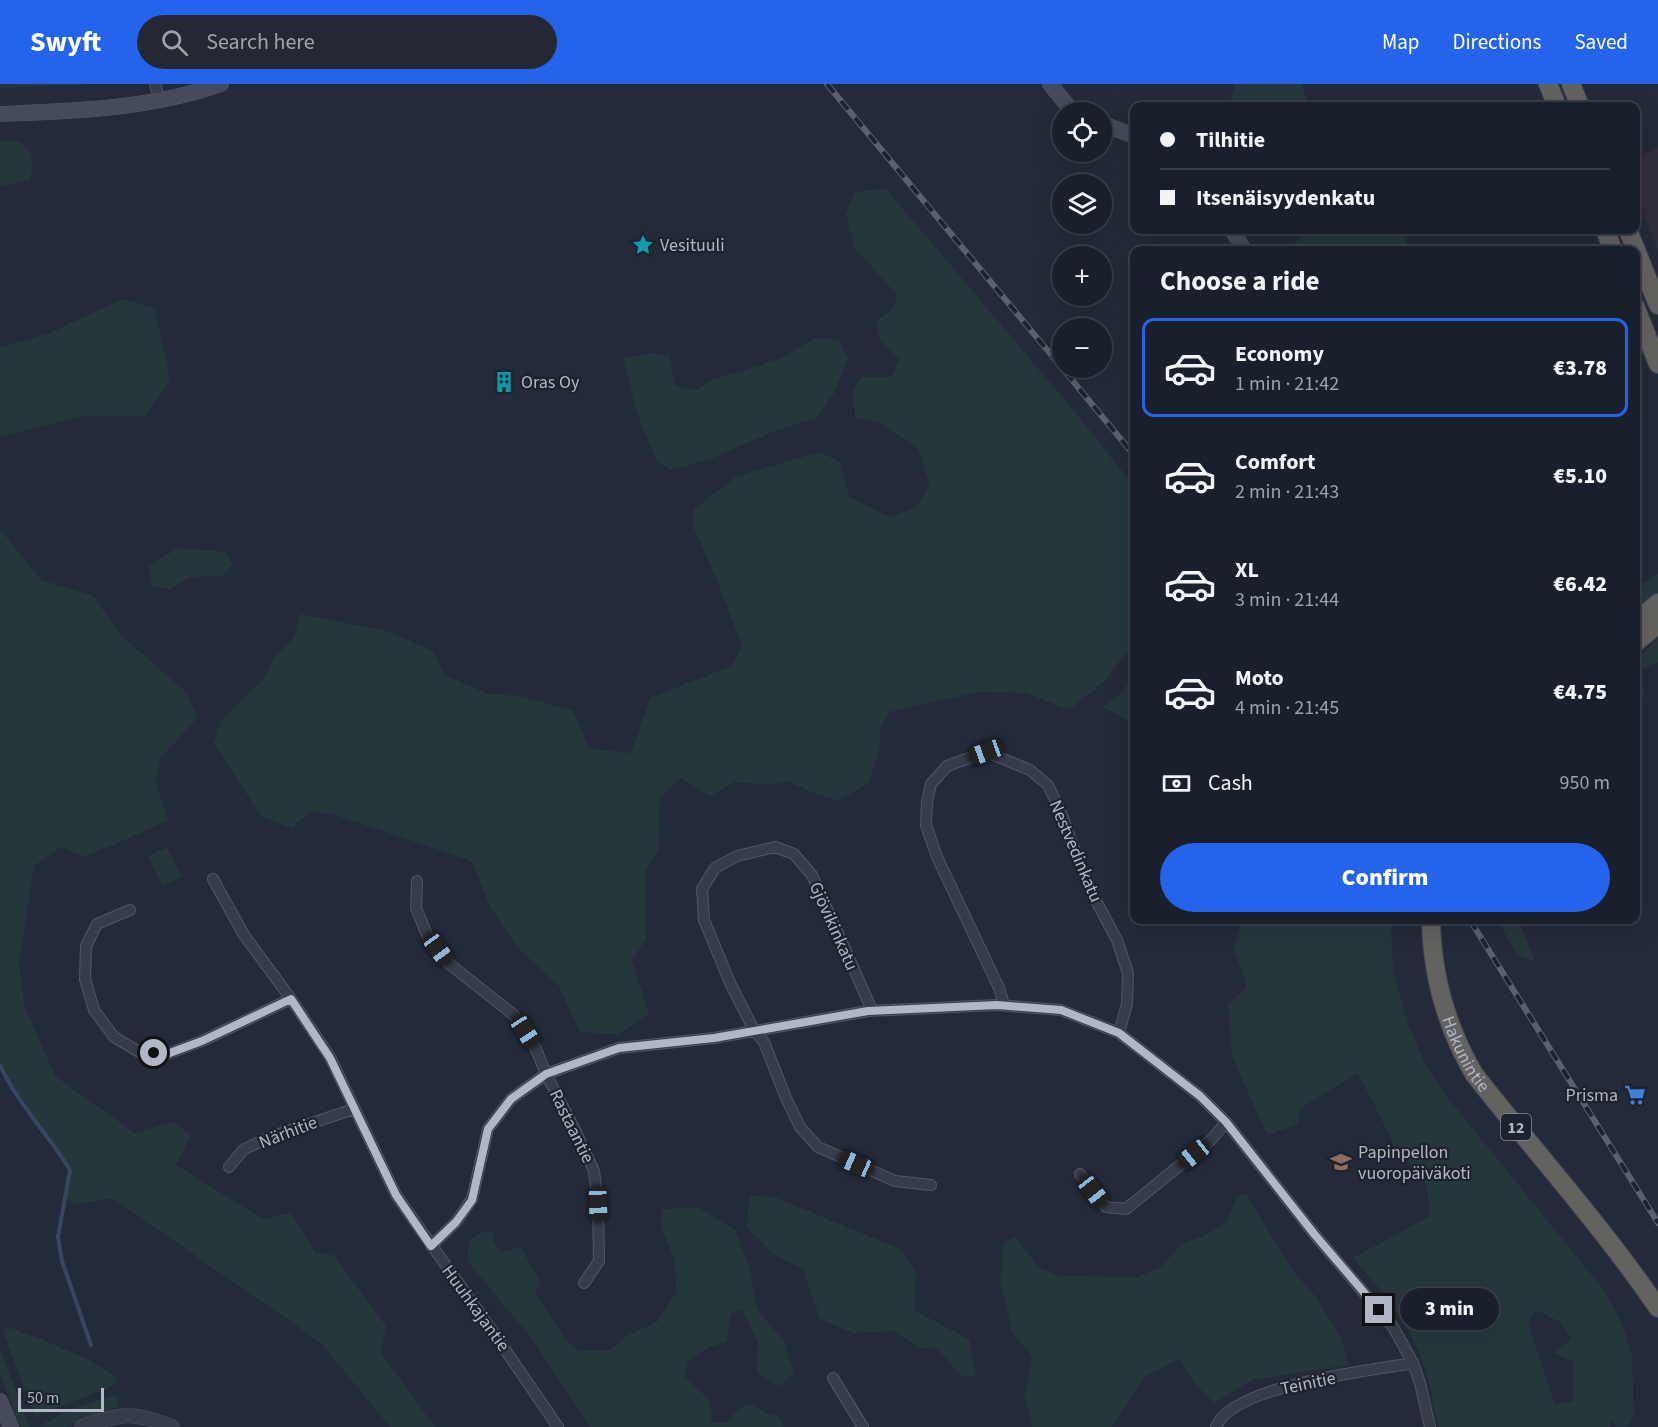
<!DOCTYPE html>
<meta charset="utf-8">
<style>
:root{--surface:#1a202b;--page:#232833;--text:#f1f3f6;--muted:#9fa3a9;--line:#383e47;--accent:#2563eb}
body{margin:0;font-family:"Source Sans 3",sans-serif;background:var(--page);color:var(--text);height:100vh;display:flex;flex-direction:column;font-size:22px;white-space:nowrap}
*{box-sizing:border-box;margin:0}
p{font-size:20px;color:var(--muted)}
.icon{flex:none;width:33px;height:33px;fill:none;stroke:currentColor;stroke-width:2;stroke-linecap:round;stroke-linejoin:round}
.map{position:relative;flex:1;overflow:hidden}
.drawer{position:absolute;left:1130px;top:162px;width:510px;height:678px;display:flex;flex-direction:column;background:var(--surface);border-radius:12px;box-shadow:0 6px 24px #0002,0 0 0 2px var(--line)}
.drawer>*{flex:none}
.guide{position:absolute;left:1130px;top:18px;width:510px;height:132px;border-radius:12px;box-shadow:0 6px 24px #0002,0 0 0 2px var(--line);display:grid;align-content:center;height:132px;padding:0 30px;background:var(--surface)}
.fabs{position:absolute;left:1052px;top:18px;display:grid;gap:12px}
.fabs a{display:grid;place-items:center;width:60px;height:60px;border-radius:50%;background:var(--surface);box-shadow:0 6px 24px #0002,0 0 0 2px var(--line);font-size:30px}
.scale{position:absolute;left:18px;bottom:15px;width:86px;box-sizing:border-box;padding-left:6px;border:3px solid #b2b7c6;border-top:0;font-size:16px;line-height:21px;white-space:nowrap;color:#b2b7c6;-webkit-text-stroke:4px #1c222e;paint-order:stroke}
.end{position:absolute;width:27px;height:27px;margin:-14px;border:8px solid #b2b7c6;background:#111;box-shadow:0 0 0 3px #111}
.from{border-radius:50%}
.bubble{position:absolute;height:42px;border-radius:21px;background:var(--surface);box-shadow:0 6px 24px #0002,0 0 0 2px var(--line);font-size:20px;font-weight:800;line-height:42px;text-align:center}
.car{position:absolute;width:18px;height:36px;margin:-18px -9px;border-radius:8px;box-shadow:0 0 4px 2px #0007;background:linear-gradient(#222 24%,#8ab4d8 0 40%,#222 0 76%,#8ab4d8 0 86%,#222 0)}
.guide b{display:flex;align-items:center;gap:21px;height:57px;font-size:22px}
.guide b+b{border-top:2px solid var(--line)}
.guide i{width:15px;height:15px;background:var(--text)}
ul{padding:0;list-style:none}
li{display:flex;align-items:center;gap:18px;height:99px;margin:0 12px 9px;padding:0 18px;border:3px solid transparent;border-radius:12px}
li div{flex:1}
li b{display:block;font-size:22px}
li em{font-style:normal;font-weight:800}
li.current{border-color:var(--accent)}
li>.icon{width:54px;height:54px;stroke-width:1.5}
h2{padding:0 30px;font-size:27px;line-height:72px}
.pay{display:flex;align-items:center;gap:15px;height:66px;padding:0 30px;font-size:22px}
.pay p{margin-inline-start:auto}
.action{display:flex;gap:12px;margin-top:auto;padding:12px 30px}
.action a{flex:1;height:69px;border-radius:36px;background:var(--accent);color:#fff;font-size:24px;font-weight:800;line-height:69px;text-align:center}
header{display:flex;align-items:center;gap:36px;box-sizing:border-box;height:84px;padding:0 30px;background:var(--accent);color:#fff}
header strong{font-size:28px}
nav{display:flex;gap:33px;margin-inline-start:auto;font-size:21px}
.search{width:420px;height:54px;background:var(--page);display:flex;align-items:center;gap:15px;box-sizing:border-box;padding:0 21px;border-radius:33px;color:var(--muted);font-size:22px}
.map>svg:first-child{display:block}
.medical{fill:#322e3b}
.green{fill:#26373b;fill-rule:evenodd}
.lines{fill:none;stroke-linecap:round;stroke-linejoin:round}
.stream{stroke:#394662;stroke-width:4}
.minor-casing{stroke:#525764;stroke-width:12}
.tertiary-casing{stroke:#525764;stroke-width:15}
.secondary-casing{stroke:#525764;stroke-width:16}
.trunk-casing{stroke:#3f4451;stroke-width:20}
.minor{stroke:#373c4a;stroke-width:10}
.tertiary{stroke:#373c4a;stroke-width:14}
.secondary{stroke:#454b5c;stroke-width:15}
.trunk{stroke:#62625f;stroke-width:18}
.rail-casing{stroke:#596070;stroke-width:6}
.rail{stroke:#1c222e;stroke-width:4;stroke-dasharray:11;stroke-linecap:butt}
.route{stroke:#b2b7c6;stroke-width:8}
.labels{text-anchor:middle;stroke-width:4.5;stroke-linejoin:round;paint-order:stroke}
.shield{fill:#1c222e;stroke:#858a98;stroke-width:1.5}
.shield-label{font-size:16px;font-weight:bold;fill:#b2b7c6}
.poi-label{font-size:18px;fill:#b2b7c6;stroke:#1c222e;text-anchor:start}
.street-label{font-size:18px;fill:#b2b7c6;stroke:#1c222e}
</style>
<header>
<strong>Swyft</strong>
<div class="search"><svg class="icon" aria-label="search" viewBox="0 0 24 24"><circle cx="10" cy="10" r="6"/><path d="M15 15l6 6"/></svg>Search here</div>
<nav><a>Map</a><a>Directions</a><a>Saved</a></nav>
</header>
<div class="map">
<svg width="1658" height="1343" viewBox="0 0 1658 1343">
<rect width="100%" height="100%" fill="#232a39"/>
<path class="medical" d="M1658 64V166L1635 107V74Z"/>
<path class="green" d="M0 0H96L0 4Z
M1234 0H1302L1309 22H1228L1234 5Z
M0 57 19 58 30 66 33 81 30 96 0 103Z
M886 105 1076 329 1134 402V565L1124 571 1107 595 1069 626 1026 609 978 608 889 628 881 642 879 669 869 698 838 717 816 710 787 697 770 701 735 698 710 712 681 694 660 714 658 766 645 788 646 855 632 876 649 930 618 950 580 948 559 902 518 864 490 823 472 777 332 730 310 728 292 744 262 733 214 660 221 636 262 597 275 573 294 553 300 530 387 547 433 567 445 591 488 610 520 612 573 627 590 665 631 669 650 614 732 582 742 562 717 496 692 440 693 426 737 392 820 368 840 378 849 413 890 433 916 423 930 401 918 364 879 339 855 333 852 308 861 293H892L899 275 879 255 876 237 894 223 897 211 854 163 846 130 854 108Z
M1317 146H1402L1409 165 1281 166Z
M123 215 155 225 170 296 145 332H84L0 353V264L52 248Z
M815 254 838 255 848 274 834 309 817 334 769 349 713 374 671 386 656 376 636 326 624 274 654 269 669 271 675 301 695 306 712 296 780 275Z
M0 445 41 496 93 512 122 552 187 609 197 634 160 675 156 697 168 737 84 773 61 763 34 782 19 878 24 921 55 992 135 1049 173 1038 191 1051 176 1081 263 1135 291 1129 316 1169 333 1171 386 1242 381 1269 435 1343H390L320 1258 112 1114 75 1120 65 1115 70 1086C48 1050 17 1019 0 981Z
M178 464 225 468 233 480 223 492 191 493 169 505 152 502 149 482Z
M1658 490V511L1635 528V502L1639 498 1644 499Z
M1658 554V578L1636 588 1645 613 1635 617V576Z
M1134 586V640L1103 623 1125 606 1132 587Z
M167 764 182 793 162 801 148 772Z
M1233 836H1391L1393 886 1408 940 1426 982 1447 1013 1604 1206 1622 1239 1632 1271 1634 1332 1628 1343H1617L1611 1337 1610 1343H1438C1433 1322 1431 1298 1423 1279 1409 1239 1381 1205 1353 1174L1430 1132 1427 1101 1396 1064 1358 989 1299 1025 1298 1040 1267 1051 1232 972 1228 920 1247 903 1234 865 1241 839ZM1536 1226 1560 1238 1572 1255 1553 1269 1573 1278V1318L1555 1320 1528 1239Z
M1497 836H1519L1535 878 1518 872Z
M1246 1110 1291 1184 1315 1212 1342 1254 1348 1281 1252 1296 1214 1319 1194 1299 1179 1275 1144 1293 1112 1343H1032L1025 1312 1032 1272 1012 1248 1001 1198 1004 1158 1015 1153 1039 1184 1061 1192 1138 1193 1161 1183 1180 1161 1203 1152 1226 1139 1237 1112Z
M749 1111 777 1114 900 1165 916 1187 914 1226 969 1256 976 1292 962 1293 938 1265 920 1264 894 1247 853 1249 820 1235 803 1185 774 1171 747 1144Z
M698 1123 736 1147 750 1186 757 1225 784 1257 794 1289 779 1302 757 1289 758 1259 742 1225 730 1230 727 1258 707 1264 687 1277 685 1293 710 1316 711 1338 727 1339 739 1324 753 1320 765 1328 779 1332 783 1343H590L533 1256 467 1177 469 1157 483 1148H492L494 1159 501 1168 521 1163 541 1200 535 1208 565 1255 579 1267H609L628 1251 657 1238 676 1209 675 1177 661 1142 662 1125Z
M11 1244C31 1252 109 1279 117 1296L113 1302 35 1332 5 1253 4 1245Z
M0 1265 30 1343H21L19 1340 0 1290Z
M113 1311 119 1314 117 1323 64 1343 38 1342 70 1326Z"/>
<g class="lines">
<path class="stream" d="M0 981C17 1019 48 1050 70 1086L58 1153 62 1177 91 1261"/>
<defs>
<path id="minor" d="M155 0 160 17
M213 795 244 851 291 915 330 973 396 1111 491 1245 558 1343
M417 797 416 824 427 851 448 879 514 931 535 963 546 990 575 1046 594 1087 598 1120 599 1177 584 1199
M130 826 97 840 86 862 85 895 94 926 114 953 141 969 167 970 202 957 291 915
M1004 921 999 904 937 773 926 741 927 718 931 700 947 682 986 668 1030 686 1048 701 1060 726 1077 773 1094 813 1117 856 1128 889 1127 920 1119 949
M872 926 812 791 794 770 775 763 737 772 715 784 702 805 704 836 731 901 754 946 764 958 786 1014 800 1043 818 1063 895 1097 931 1101
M229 1083 243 1066 267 1054 354 1025
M1080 1090 1106 1123 1126 1125 1211 1056 1226 1038
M431 1162 456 1138 472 1115 488 1045 511 1015 546 990 619 964 714 954 868 927 997 921 1061 926 1119 949 1200 1012 1226 1038 1315 1151 1393 1243 1413 1279 1420 1299 1430 1343
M833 1294 863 1343
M1216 1343C1232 1301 1370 1287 1413 1279"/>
<path id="tertiary" d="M82 1343C121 1329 134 1327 172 1343"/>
<path id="secondary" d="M1050 0 1068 22 1078 28
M0 30C75 27 150 25 221 0
M1101 39 1134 52
M1232 146 1244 166
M0 1317 11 1343"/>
<g id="trunk">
<path d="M1548 0 1557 22"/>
<path d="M1571 0 1580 22"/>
<path d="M1605 146 1613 166"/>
<path d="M1628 146 1658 221"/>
<path d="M1635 222 1658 280"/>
<path d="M1635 538 1658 519"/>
<path d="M1635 559 1658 540"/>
<path id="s1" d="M1431 836C1432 892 1446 942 1474 990 1535 1068 1602 1142 1658 1224"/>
</g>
</defs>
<use href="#minor" class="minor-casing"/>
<use href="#tertiary" class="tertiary-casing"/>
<use href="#secondary" class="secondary-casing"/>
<use href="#trunk" class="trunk-casing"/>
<use href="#minor" class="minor"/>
<use href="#tertiary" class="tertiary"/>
<use href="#secondary" class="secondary"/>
<use href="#trunk" class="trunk"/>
<defs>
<path id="rail" d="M827 0 1134 371
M1470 836 1658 1139"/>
</defs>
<use href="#rail" class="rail-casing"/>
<use href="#rail" class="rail"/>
</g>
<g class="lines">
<path class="route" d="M154 969 167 970 202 957 291 915 330 974 396 1111 431 1162 456 1138 472 1116 488 1045 511 1015 546 990 619 964 714 954 868 927 997 921 1061 926 1119 949 1200 1012 1226 1038 1315 1151 1379 1226"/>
</g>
<defs>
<symbol id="sight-bare" viewBox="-9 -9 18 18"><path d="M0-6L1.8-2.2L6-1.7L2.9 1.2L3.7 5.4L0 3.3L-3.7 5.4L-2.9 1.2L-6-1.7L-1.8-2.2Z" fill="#0f9aa8" stroke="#1c222e" stroke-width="2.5" paint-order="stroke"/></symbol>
<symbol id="building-bare" viewBox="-9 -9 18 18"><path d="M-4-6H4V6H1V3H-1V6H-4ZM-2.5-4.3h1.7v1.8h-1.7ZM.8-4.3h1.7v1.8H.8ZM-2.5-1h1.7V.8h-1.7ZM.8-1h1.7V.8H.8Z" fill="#0f9aa8" stroke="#1c222e" stroke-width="2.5" paint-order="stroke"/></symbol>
<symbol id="supermarket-bare" viewBox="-9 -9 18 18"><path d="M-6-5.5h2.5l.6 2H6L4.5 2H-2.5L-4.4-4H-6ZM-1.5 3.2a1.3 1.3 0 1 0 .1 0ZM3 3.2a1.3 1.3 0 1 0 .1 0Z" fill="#3f7fe0" stroke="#1c222e" stroke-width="2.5" paint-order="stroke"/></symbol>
<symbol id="school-bare" viewBox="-9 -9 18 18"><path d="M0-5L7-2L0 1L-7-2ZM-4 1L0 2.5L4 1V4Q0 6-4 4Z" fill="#8d6e63" stroke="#1c222e" stroke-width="2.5" paint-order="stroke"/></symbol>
</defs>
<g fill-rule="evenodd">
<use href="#sight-bare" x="628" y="146" width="30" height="30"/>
<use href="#building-bare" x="489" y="283" width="30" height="30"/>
<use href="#supermarket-bare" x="1620" y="996" width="30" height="30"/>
<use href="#school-bare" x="1326" y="1063" width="30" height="30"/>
</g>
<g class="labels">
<rect class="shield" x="1501" y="1030" width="30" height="26" rx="4.5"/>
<g class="shield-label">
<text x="1516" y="1049">12</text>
</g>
<g class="poi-label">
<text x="660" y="167">Vesituuli</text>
<text x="521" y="304">Oras Oy</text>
<text x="1618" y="1017" text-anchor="end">Prisma</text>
<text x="1358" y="1074">Papinpellon<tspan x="1358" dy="21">vuoropäiväkoti</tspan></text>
</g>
<g class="street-label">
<text transform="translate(1076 767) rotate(67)" y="6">Nestvedinkatu</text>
<text transform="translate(834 842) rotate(66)" y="6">Gjövikinkatu</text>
<text dy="6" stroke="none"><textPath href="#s1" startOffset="140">Hakunintie</textPath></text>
<text transform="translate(572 1042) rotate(64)" y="6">Rastaantie</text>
<text transform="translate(288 1048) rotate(-21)" y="6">Närhitie</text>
<text transform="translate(476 1224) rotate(54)" y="6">Huuhkajantie</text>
<text transform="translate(1308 1299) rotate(-12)" y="6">Teinitie</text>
</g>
</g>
</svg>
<div class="fabs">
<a><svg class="icon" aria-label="locate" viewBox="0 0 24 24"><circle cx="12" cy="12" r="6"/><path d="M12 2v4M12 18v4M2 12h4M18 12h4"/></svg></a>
<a><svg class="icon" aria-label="layers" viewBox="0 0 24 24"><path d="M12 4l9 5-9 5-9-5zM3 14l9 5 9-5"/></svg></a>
<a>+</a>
<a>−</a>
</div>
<div class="scale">50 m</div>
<i class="end from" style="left:154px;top:969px"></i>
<i class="end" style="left:1379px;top:1226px"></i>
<div class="bubble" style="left:1400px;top:1204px;width:99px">3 min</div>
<i class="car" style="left:986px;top:668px;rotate:250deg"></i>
<i class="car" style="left:438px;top:865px;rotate:144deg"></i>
<i class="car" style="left:525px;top:947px;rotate:147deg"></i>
<i class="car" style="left:1194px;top:1070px;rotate:231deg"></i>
<i class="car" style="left:856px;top:1080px;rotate:294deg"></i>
<i class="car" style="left:1093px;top:1107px;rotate:142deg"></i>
<i class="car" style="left:598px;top:1120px;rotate:178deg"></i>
<div class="guide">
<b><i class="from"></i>Tilhitie</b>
<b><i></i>Itsenäisyydenkatu</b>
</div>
<section class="drawer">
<h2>Choose a ride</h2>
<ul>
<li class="current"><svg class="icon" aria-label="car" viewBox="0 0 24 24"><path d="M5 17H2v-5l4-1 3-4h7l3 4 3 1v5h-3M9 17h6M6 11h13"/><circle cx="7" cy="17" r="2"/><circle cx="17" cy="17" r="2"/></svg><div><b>Economy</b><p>1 min · 21:42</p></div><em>€3.78</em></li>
<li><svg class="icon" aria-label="car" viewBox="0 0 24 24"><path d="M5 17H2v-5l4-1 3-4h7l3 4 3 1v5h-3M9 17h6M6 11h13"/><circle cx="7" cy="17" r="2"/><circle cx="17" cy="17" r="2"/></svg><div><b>Comfort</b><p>2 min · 21:43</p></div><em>€5.10</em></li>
<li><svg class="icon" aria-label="car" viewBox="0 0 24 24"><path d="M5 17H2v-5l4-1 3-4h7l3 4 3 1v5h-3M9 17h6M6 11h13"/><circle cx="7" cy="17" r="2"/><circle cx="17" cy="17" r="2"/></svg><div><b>XL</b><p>3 min · 21:44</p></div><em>€6.42</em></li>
<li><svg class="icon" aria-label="car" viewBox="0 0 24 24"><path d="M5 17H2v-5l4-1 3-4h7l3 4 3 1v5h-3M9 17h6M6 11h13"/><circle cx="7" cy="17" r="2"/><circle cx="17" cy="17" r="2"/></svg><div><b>Moto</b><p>4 min · 21:45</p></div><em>€4.75</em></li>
</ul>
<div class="pay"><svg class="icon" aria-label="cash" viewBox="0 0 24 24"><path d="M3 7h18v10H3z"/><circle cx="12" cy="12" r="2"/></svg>Cash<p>950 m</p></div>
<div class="action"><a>Confirm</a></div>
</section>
</div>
